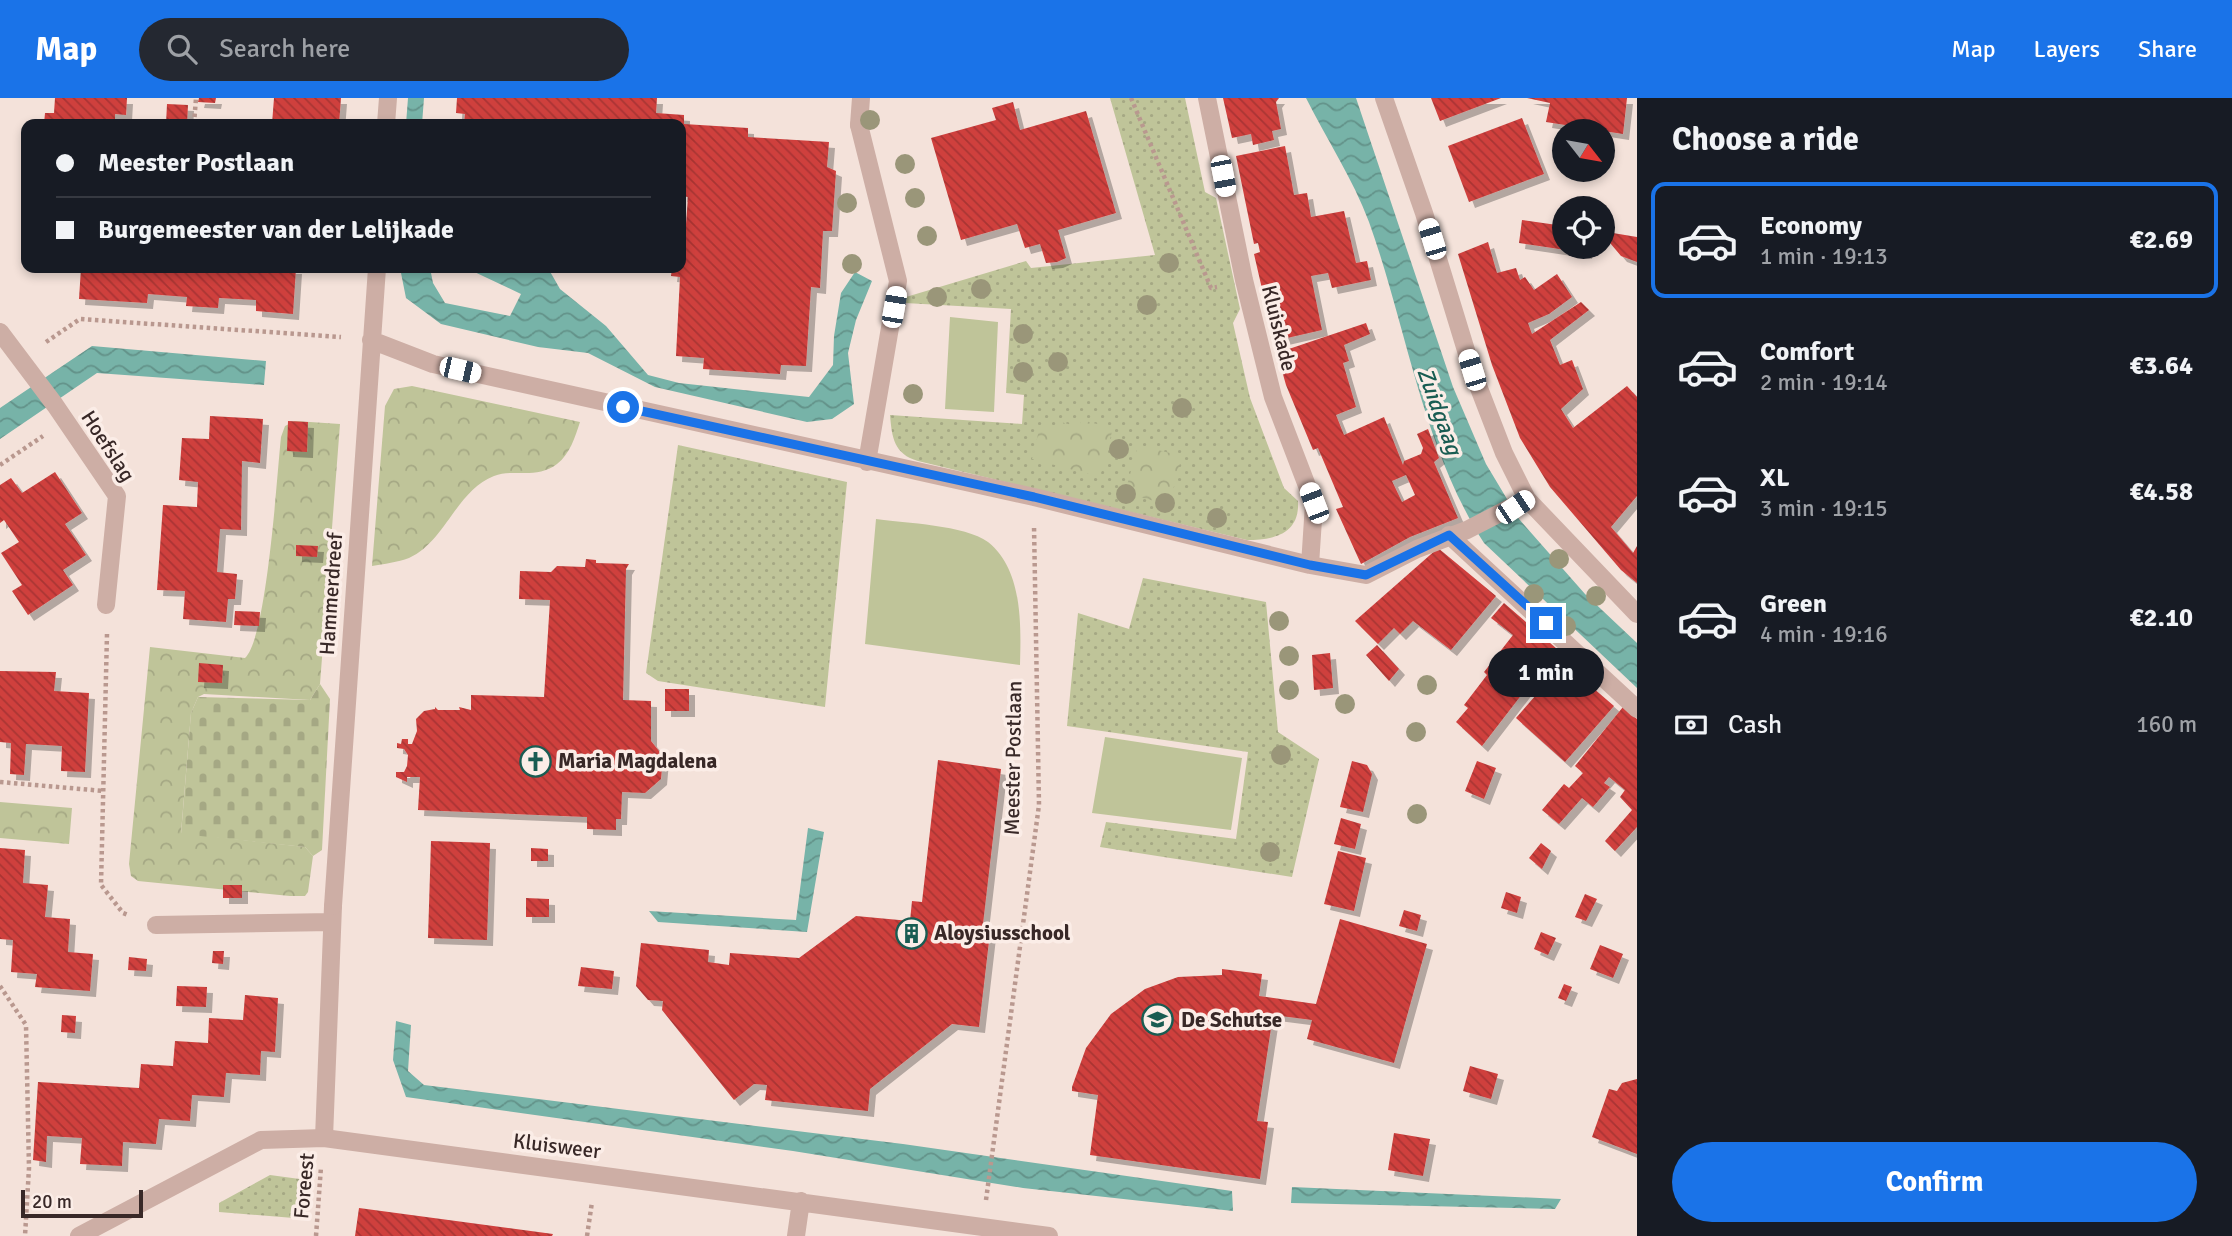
<!DOCTYPE html>
<meta charset="utf-8">
<style>
:root{--surface:#171b24;--page:#242831;--text:#f1f3f6;--muted:#9ea1a6;--line:#363941;--accent:#1a73e8}
body{margin:0;font-family:Signika,sans-serif;background:var(--page);color:var(--text);height:100vh;display:flex;flex-direction:column;font-size:26px;white-space:nowrap}
*{box-sizing:border-box;margin:0}
p{font-size:23px;color:var(--muted)}
.icon{flex:none;width:38px;height:38px;fill:none;stroke:currentColor;stroke-width:2;stroke-linecap:round;stroke-linejoin:round}
.map{position:relative;flex:1;overflow:hidden}
.details{display:flex;flex-direction:column;background:var(--surface);width:595px}
.details>*{flex:none}
.top-card{position:absolute;left:21px;top:21px;width:665px;height:154px;border-radius:14px;box-shadow:0 4px 10px #0003;display:grid;align-content:center;height:154px;padding:0 35px;background:var(--surface)}
.needle{width:46px;rotate:121deg}
.controls{position:absolute;left:1552px;top:21px;display:grid;gap:14px}
.controls a{display:grid;place-items:center;width:63px;height:63px;border-radius:50%;background:var(--surface);box-shadow:0 4px 10px #0003;font-size:35px}
.scale{position:absolute;left:21px;bottom:18px;width:122px;box-sizing:border-box;padding-left:7px;border:4px solid #382827;border-top:0;font-size:19px;line-height:24px;white-space:nowrap;color:#382827;-webkit-text-stroke:5px #fbede7;paint-order:stroke}
.end{position:absolute;width:32px;height:32px;margin:-16px;border:9px solid #1a73e8;background:#fff;box-shadow:0 0 0 4px #fff}
.from{border-radius:50%}
.bubble{position:absolute;height:49px;border-radius:24px;background:var(--surface);box-shadow:0 4px 10px #0003;font-size:23px;font-weight:700;line-height:49px;text-align:center}
.car{position:absolute;width:21px;height:42px;margin:-21px -10px;border-radius:9px;box-shadow:0 0 5px 2px #0007;background:linear-gradient(#fff 24%,#345 0 40%,#fff 0 76%,#345 0 86%,#fff 0)}
.top-card b{display:flex;align-items:center;gap:24px;height:66px;font-size:26px}
.top-card b+b{border-top:2px solid var(--line)}
.top-card i{width:18px;height:18px;background:var(--text)}
ul{padding:0;list-style:none}
li{display:flex;align-items:center;gap:21px;height:116px;margin:0 14px 10px;padding:0 21px;border:4px solid transparent;border-radius:14px}
li div{flex:1}
li b{display:block;font-size:26px}
li em{font-style:normal;font-weight:700}
li.selected{border-color:var(--accent)}
li>.icon{width:63px;height:63px;stroke-width:1.5}
h2{padding:0 35px;font-size:32px;line-height:84px}
.pay{display:flex;align-items:center;gap:18px;height:77px;padding:0 35px;font-size:26px}
.pay p{margin-inline-start:auto}
.action{display:flex;gap:14px;margin-top:auto;padding:14px 35px}
.action a{flex:1;height:80px;border-radius:42px;background:var(--accent);color:#fff;font-size:28px;font-weight:700;line-height:80px;text-align:center}
header{display:flex;align-items:center;gap:42px;box-sizing:border-box;height:98px;padding:0 35px;background:var(--accent);color:#fff}
header strong{font-size:33px}
nav{display:flex;gap:38px;margin-inline-start:auto;font-size:24px}
.search{width:490px;height:63px;background:var(--page);display:flex;align-items:center;gap:18px;box-sizing:border-box;padding:0 24px;border-radius:38px;color:var(--muted);font-size:26px}
main{display:flex;flex:1;min-height:0}
.map>svg:first-child{display:block}
.grass{fill:url(#grass-dots)}
.forest{fill:url(#forest-crowns)}
.cemetery{fill:url(#cemetery-stones)}
.pitch{fill:#bfc499}
.water{fill:url(#water-waves)}
.building{fill:url(#building-back-hatch);fill-rule:evenodd;filter:url(#shadow)}
.lines{fill:none;stroke-linecap:round;stroke-linejoin:round}
.path{stroke:#b9988f;stroke-width:4.5;stroke-dasharray:3.5 3.5;stroke-linecap:butt}
.service{stroke:#cdaea5;stroke-width:18}
.minor{stroke:#cdaea5;stroke-width:18}
.tree{fill:#9a9679}
.route{stroke:#1a73e8;stroke-width:9}
.labels{text-anchor:middle;stroke-width:7;stroke-linejoin:round;paint-order:stroke}
.street-label{font-size:21px;fill:#382827;stroke:#fbede7}
.poi-label{font-size:21px;font-weight:bold;fill:#382827;stroke:#fbede7;text-anchor:start}
.water-label{font-size:23px;font-style:italic;fill:#195c52;stroke:#fbede7}
</style>
<header>
<strong>Map</strong>
<div class="search"><svg class="icon" aria-label="search" viewBox="0 0 24 24"><circle cx="10" cy="10" r="6"/><path d="M15 15l6 6"/></svg>Search here</div>
<nav><a>Map</a><a>Layers</a><a>Share</a></nav>
</header>
<main>
<div class="map">
<svg width="1637" height="1138" viewBox="0 0 1637 1138">
<defs>
<pattern id="grass-dots" width="8" height="8" patternUnits="userSpaceOnUse" patternTransform="scale(1.75)"><rect width="8" height="8" fill="#bfc499"/><path d="M2 2h.1M6 6h.1" fill="none" stroke="#a5a884" stroke-width="1.8" stroke-linecap="round"/></pattern>
<pattern id="forest-crowns" width="20" height="18" patternUnits="userSpaceOnUse" patternTransform="scale(1.75)"><rect width="20" height="18" fill="#bfc499"/><path d="M2 6a3 3 0 1 1 6 0M12 15a3 3 0 1 1 6 0" fill="none" stroke="#a5a884"/></pattern>
<pattern id="cemetery-stones" width="16" height="16" patternUnits="userSpaceOnUse" patternTransform="scale(1.75)"><rect width="16" height="16" fill="#bfc499"/><path d="M2 7V4a2 2 0 0 1 4 0v3zM10 15v-3a2 2 0 0 1 4 0v3z" fill="#a5a884"/></pattern>
<pattern id="water-waves" width="16" height="10" patternUnits="userSpaceOnUse" patternTransform="scale(1.75)"><rect width="16" height="10" fill="#77b3a8"/><path d="M0 5q4-4 8 0t8 0" fill="none" stroke="#639289"/></pattern>
<pattern id="building-back-hatch" width="6" height="6" patternUnits="userSpaceOnUse" patternTransform="scale(1.75)"><rect width="6" height="6" fill="#cf3f3d"/><path d="M-1 5l2 2M0 0l6 6M5-1l2 2" fill="none" stroke="#a93533"/></pattern>
<filter id="shadow"><feDropShadow dx="6" dy="6" stdDeviation="0" flood-color="#0004"/></filter>
</defs>
<rect width="100%" height="100%" fill="#f4e2da"/>
<path class="grass" d="M1110 0H1185L1205 94 1216 100 1240 211 1233 225 1250 300 1284 390 1298 403C1300 436 1274 442 1247 442L918 363C894 356 892 340 890 317L1022 326 1024 297 1006 295 1011 211 905 205 906 199 1026 163 1031 170 1155 157Z
M678 347 847 384 825 609 658 583 646 575Z
M1143 480 1266 504 1278 634 1319 661 1292 779 1100 749 1106 724 1236 741 1248 654 1067 628 1078 515 1129 531Z
M270 1077 307 1082 306 1121 219 1114V1105Z"/>
<path class="forest" d="M412 288 580 324C575 339 570 356 557 366 536 382 514 370 494 378 456 393 445 444 409 460 398 464 384 466 372 468L385 308 394 291Z
M1081 322 1113 330 1100 379 1032 361 1040 328 1058 333 1061 324 1079 329Z
M295 323 340 326 320 586 310 602 204 596 198 599 191 615 181 735 305 749 313 758 308 794 305 798H290L138 783 131 778 129 766 150 549 245 560C267 540 277 377 281 339L285 328Z
M1138 347 1182 358 1169 407 1125 395Z
M0 704 72 710 69 746 0 740Z"/>
<path class="cemetery" d="M320 586 330 601 322 752 313 758 305 749 181 736 191 615 198 599 310 602Z"/>
<path class="pitch" d="M950 219 998 224 994 314 945 311Z
M876 421C905 425 965 427 988 444 1023 472 1021 527 1020 567L865 546Z
M1105 639 1242 660 1231 732 1092 715Z"/>
<path class="water" d="M408 0H424L422 26H406Z
M1306 0H1356L1453 289 1486 366 1519 421 1585 496 1637 545V590L1484 445C1422 348 1407 230 1369 124 1353 81 1326 40 1306 0Z
M400 170H430L433 185 445 205 510 218 521 196 466 170H548L560 191 606 228 648 277 679 285 809 299 833 267 834 238 841 195 855 174 872 183 856 222 848 255 854 306 832 321 807 324 655 289 588 255 538 249 441 226 406 200Z
M92 248 266 263 264 287 97 275 0 341V310Z
M808 730 824 734 807 834 658 824 649 813 796 822Z
M396 923 411 927 408 973 424 987 903 1046 1232 1093 1233 1113 1023 1090 793 1053 406 999 393 962Z
M1292 1089 1561 1101 1555 1111 1291 1105Z"/>
<path class="building" d="M55 0H127L126 17 115 16V26H44L45 15H54Z
M199 0H216L215 5 198 4Z
M274 0H341L339 26H272Z
M457 0H657L656 15 684 17V26L748 30V39L829 44 827 69 836 73 832 133H823L820 190 811 189 806 268 781 267 780 276 703 271 704 260 676 258 680 179 671 178 672 170H681V125L686 126 688 99 681 98V26H464L465 16 456 15Z
M1223 0H1279L1276 4 1281 31 1272 33 1274 42 1253 47 1251 36 1232 40Z
M1431 0H1501L1440 23Z
M1527 0H1627L1623 36 1546 24 1550 5Z
M1013 4 1020 32 1086 13 1116 115 1058 132 1066 160 1057 164 1046 165 1040 146 1025 150 1017 126 961 142 931 40 996 22 992 10Z
M167 6 188 7 187 26H166Z
M1522 20 1544 76 1469 104 1448 48Z
M197 22 216 23V26H197Z
M1285 48 1294 97 1307 95 1311 119 1344 113 1356 165 1367 163 1371 182 1332 190 1328 175 1311 178 1322 232 1274 243 1254 156 1260 154 1258 145 1254 146 1236 58Z
M1522 122 1564 128V149H1587L1586 155 1519 145Z
M1607 134 1637 139V164L1621 158 1605 139Z
M1488 144 1497 175 1516 170 1520 182 1525 179 1534 192 1557 176 1572 199 1549 216 1528 225 1532 236 1581 204 1589 212 1550 242 1560 267 1572 262 1583 291 1561 311 1573 330 1627 288 1637 299V398L1611 429 1633 455 1637 448V485L1621 472 1550 389 1520 340 1492 267 1458 156Z
M81 170H296L293 216 256 213V202L219 200 218 210 186 208 187 199 148 196 147 205 79 201Z
M1366 225 1370 236 1344 247 1349 263 1343 265 1356 309 1336 317 1344 337 1384 319 1403 367 1404 363 1421 356 1423 350 1417 336 1428 331 1439 360 1434 364 1458 420 1410 439 1361 466 1336 411 1343 409 1318 350 1313 352 1286 287 1277 255ZM1406 377 1415 397 1402 404 1392 383Z
M210 318 263 321 260 365 242 363 241 432 220 431 217 474 237 476 235 501H228L226 524 183 521 185 493 157 492 163 407 197 409 198 384 179 382 182 340 209 341Z
M288 323 308 324 307 354 287 353Z
M55 374 82 415 65 426 86 457 63 472 73 487 28 517 12 493 22 487 1 455 19 444 4 422 0 425V387L11 380 22 395Z
M296 447 318 448 317 459 296 458Z
M1438 450 1496 498 1451 552 1413 523 1400 536 1394 530 1378 546 1355 523Z
M586 461 596 462V465L629 466 626 471 623 602 651 603V643L663 658 661 681 645 695 622 694 621 721H616V732L587 731V719L418 712 420 679H407V684L396 679V674H404L407 668 408 657 404 651 397 650V645L401 646 402 641H408V646H412L417 633 416 621 424 613 435 611V609L438 612H460L459 609 471 612V597L544 599 550 502 519 501 520 473 551 474 557 468 585 469Z
M1504 505 1557 551 1482 648 1456 624 1468 610 1464 607 1487 577 1484 574 1513 537 1491 520Z
M235 513 260 514 259 528 234 527Z
M1377 547 1399 571 1389 583 1366 557Z
M1330 555 1333 590 1314 592 1312 557Z
M199 565 223 567 222 585 198 584Z
M1564 565 1614 608 1565 664 1516 620Z
M0 573 56 574 54 593 89 595 85 674 61 673 62 648 26 646 24 677 10 676 11 645 0 644Z
M665 591H689V613H665Z
M1623 609 1637 621V729L1615 753 1605 743 1632 712 1620 699 1625 692 1609 679 1604 685 1610 689 1593 709 1582 700 1559 726 1542 712 1564 686 1569 690 1583 675 1575 668Z
M938 662 1001 671 983 826H991L979 929 952 926 870 991 868 1013 765 1002 767 987 754 986 734 1002 662 912 663 903 648 902 636 888 641 845 709 852 708 864 729 867 730 855 799 860 856 818 910 823 912 803 922 804Z
M1352 663 1367 667 1372 676 1363 714 1340 709Z
M1477 663 1496 670 1484 701 1465 693Z
M1341 720 1361 726 1355 751 1334 746Z
M431 743 490 745 487 842 428 840Z
M1541 745 1551 753 1542 771 1529 760Z
M0 750 25 752 23 785 48 787 45 819 70 821 68 854 93 856 90 893 35 889 37 876 11 874 13 842 0 841Z
M531 750 548 751V763H531Z
M1338 753 1366 760 1354 813 1324 806Z
M223 787H242V800H223Z
M1506 794 1521 799 1517 815 1501 810Z
M1585 796 1597 801 1586 823 1575 819Z
M526 800 549 801V819H526Z
M1404 812 1421 817 1417 833 1399 828Z
M1340 821 1427 846 1394 965 1307 941 1312 922 1273 917 1257 1023 1268 1024 1260 1081 1090 1057 1098 997 1072 993V989L1086 950 1111 916 1145 891 1178 879 1222 877V871L1262 876 1259 898 1316 906Z
M1541 834 1556 840 1548 857 1534 851Z
M1600 847 1623 856 1613 880 1590 871Z
M213 853H224L223 866 212 865Z
M129 859 147 861 146 873 128 872Z
M581 869 614 873 612 891 578 888Z
M1564 886 1572 889 1566 903 1558 900Z
M177 888 207 889 206 909 176 908Z
M245 897 278 900 275 954 261 953 260 977 226 975 224 999 192 997 190 1023 159 1021 156 1046 123 1044 122 1068 80 1066 82 1040 47 1038 46 1064 33 1062 38 984 139 990 141 966 173 968 175 943 208 945 209 920 243 922Z
M62 917 76 918 75 935 61 934Z
M1470 968 1498 976 1491 1001 1463 993Z
M1637 981V1056L1592 1039 1609 991 1617 993 1622 985Z
M1394 1035 1430 1041 1423 1078 1388 1072Z
M359 1110 553 1136 552 1138H355Z"/>
<g class="lines">
<path class="path" d="M1131 0 1211 190 1217 189
M194 26 196 0
M46 244 80 221 341 239
M0 367 43 338
M107 536 101 787 123 815 128 817
M0 684 104 693
M0 888 26 927 29 1070 25 1138
M986 1102 1039 707 1034 428
M316 1138 321 1069
M587 1138 592 1104"/>
<path class="service" d="M859 27 861 0
M156 827 332 824
M324 1040 333 808"/>
<path class="minor" d="M1207 0 1244 182 1273 299 1314 406 1310 467
M1384 0 1424 115 1472 272 1504 355 1527 401 1637 516
M386 26 388 0
M859 27 898 183 867 364
M0 234 55 307 117 398 106 507
M371 242 433 266 1034 399 1310 467 1366 477 1417 451 1467 432 1527 401
M1449 437 1637 611
M333 808 377 170
M79 1138 261 1042 324 1040 1049 1138
M796 1138 801 1103"/>
</g>
<g class="tree">
<circle cx="870" cy="22" r="10"/>
<circle cx="905" cy="66" r="10"/>
<circle cx="915" cy="100" r="10"/>
<circle cx="847" cy="105" r="10"/>
<circle cx="927" cy="138" r="10"/>
<circle cx="1169" cy="165" r="10"/>
<circle cx="852" cy="166" r="10"/>
<circle cx="981" cy="191" r="10"/>
<circle cx="937" cy="199" r="10"/>
<circle cx="1147" cy="207" r="10"/>
<circle cx="1023" cy="236" r="10"/>
<circle cx="1058" cy="264" r="10"/>
<circle cx="1023" cy="274" r="10"/>
<circle cx="913" cy="296" r="10"/>
<circle cx="1182" cy="310" r="10"/>
<circle cx="1119" cy="351" r="10"/>
<circle cx="1126" cy="396" r="10"/>
<circle cx="1165" cy="405" r="10"/>
<circle cx="1217" cy="420" r="10"/>
<circle cx="1559" cy="461" r="10"/>
<circle cx="1534" cy="496" r="10"/>
<circle cx="1596" cy="498" r="10"/>
<circle cx="1279" cy="523" r="10"/>
<circle cx="1566" cy="528" r="10"/>
<circle cx="1289" cy="558" r="10"/>
<circle cx="1427" cy="587" r="10"/>
<circle cx="1289" cy="592" r="10"/>
<circle cx="1345" cy="606" r="10"/>
<circle cx="1416" cy="634" r="10"/>
<circle cx="1281" cy="657" r="10"/>
<circle cx="1417" cy="716" r="10"/>
<circle cx="1270" cy="754" r="10"/>
</g>
<g class="lines">
<path class="route" d="M623 309 1034 399 1310 467 1366 477 1449 437 1546 525"/>
</g>
<defs>
<symbol id="church-ring" viewBox="-11 -11 22 22"><circle r="9.5" fill="#fbede7" stroke="#195c52" stroke-width="1.5"/><path d="M-1.2-6h2.4v3.5h3.3v2.4h-3.3V6h-2.4V-.1h-3.3v-2.4h3.3Z" fill="#195c52"/></symbol>
<symbol id="building-ring" viewBox="-11 -11 22 22"><circle r="9.5" fill="#fbede7" stroke="#195c52" stroke-width="1.5"/><path d="M-4-6H4V6H1V3H-1V6H-4ZM-2.5-4.3h1.7v1.8h-1.7ZM.8-4.3h1.7v1.8H.8ZM-2.5-1h1.7V.8h-1.7ZM.8-1h1.7V.8H.8Z" fill="#195c52"/></symbol>
<symbol id="school-ring" viewBox="-11 -11 22 22"><circle r="9.5" fill="#fbede7" stroke="#195c52" stroke-width="1.5"/><path d="M0-5L7-2L0 1L-7-2ZM-4 1L0 2.5L4 1V4Q0 6-4 4Z" fill="#195c52"/></symbol>
</defs>
<g fill-rule="evenodd">
<use href="#church-ring" x="518" y="646" width="35" height="35"/>
<use href="#building-ring" x="894" y="818" width="35" height="35"/>
<use href="#school-ring" x="1140" y="904" width="35" height="35"/>
</g>
<g class="labels">
<g class="street-label">
<text transform="translate(1279 230) rotate(76)" y="7">Kluiskade</text>
<text transform="translate(108 348) rotate(57)" y="7">Hoefslag</text>
<text transform="translate(331 496) rotate(-86)" y="7">Hammerdreef</text>
<text transform="translate(1013 660) rotate(-89)" y="7">Meester Postlaan</text>
<text transform="translate(557 1048) rotate(7)" y="7">Kluisweer</text>
<text transform="translate(304 1088) rotate(-85)" y="7">Foreest</text>
</g>
<g class="poi-label">
<text x="558" y="670">Maria Magdalena</text>
<text x="934" y="842">Aloysiusschool</text>
<text x="1181" y="929">De Schutse</text>
</g>
<g class="water-label">
<text transform="translate(1440 313) rotate(70)" y="8">Zuidgaag</text>
</g>
</g>
</svg>
<div class="controls">
<a><svg class="needle" viewBox="-14 -14 28 28"><path d="M0-13l5 13h-10z" fill="#e53935"/><path d="M0 13l5-13h-10z" fill="#9ea1a6"/></svg></a>
<a><svg class="icon" aria-label="locate" viewBox="0 0 24 24"><circle cx="12" cy="12" r="6"/><path d="M12 2v4M12 18v4M2 12h4M18 12h4"/></svg></a>
</div>
<div class="scale">20 m</div>
<i class="end from" style="left:623px;top:309px"></i>
<i class="end" style="left:1546px;top:525px"></i>
<div class="bubble" style="left:1488px;top:550px;width:116px">1 min</div>
<i class="car" style="left:1223px;top:78px;rotate:169deg"></i>
<i class="car" style="left:1432px;top:141px;rotate:343deg"></i>
<i class="car" style="left:894px;top:209px;rotate:10deg"></i>
<i class="car" style="left:460px;top:272px;rotate:103deg"></i>
<i class="car" style="left:1472px;top:272px;rotate:343deg"></i>
<i class="car" style="left:1314px;top:405px;rotate:339deg"></i>
<i class="car" style="left:1515px;top:409px;rotate:56deg"></i>
<div class="top-card">
<b><i class="from"></i>Meester Postlaan</b>
<b><i></i>Burgemeester van der Lelijkade</b>
</div>
</div>
<section class="details">
<h2>Choose a ride</h2>
<ul>
<li class="selected"><svg class="icon" aria-label="car" viewBox="0 0 24 24"><path d="M5 17H2v-5l4-1 3-4h7l3 4 3 1v5h-3M9 17h6M6 11h13"/><circle cx="7" cy="17" r="2"/><circle cx="17" cy="17" r="2"/></svg><div><b>Economy</b><p>1 min · 19:13</p></div><em>€2.69</em></li>
<li><svg class="icon" aria-label="car" viewBox="0 0 24 24"><path d="M5 17H2v-5l4-1 3-4h7l3 4 3 1v5h-3M9 17h6M6 11h13"/><circle cx="7" cy="17" r="2"/><circle cx="17" cy="17" r="2"/></svg><div><b>Comfort</b><p>2 min · 19:14</p></div><em>€3.64</em></li>
<li><svg class="icon" aria-label="car" viewBox="0 0 24 24"><path d="M5 17H2v-5l4-1 3-4h7l3 4 3 1v5h-3M9 17h6M6 11h13"/><circle cx="7" cy="17" r="2"/><circle cx="17" cy="17" r="2"/></svg><div><b>XL</b><p>3 min · 19:15</p></div><em>€4.58</em></li>
<li><svg class="icon" aria-label="car" viewBox="0 0 24 24"><path d="M5 17H2v-5l4-1 3-4h7l3 4 3 1v5h-3M9 17h6M6 11h13"/><circle cx="7" cy="17" r="2"/><circle cx="17" cy="17" r="2"/></svg><div><b>Green</b><p>4 min · 19:16</p></div><em>€2.10</em></li>
</ul>
<div class="pay"><svg class="icon" aria-label="cash" viewBox="0 0 24 24"><path d="M3 7h18v10H3z"/><circle cx="12" cy="12" r="2"/></svg>Cash<p>160 m</p></div>
<div class="action"><a>Confirm</a></div>
</section>
</main>
